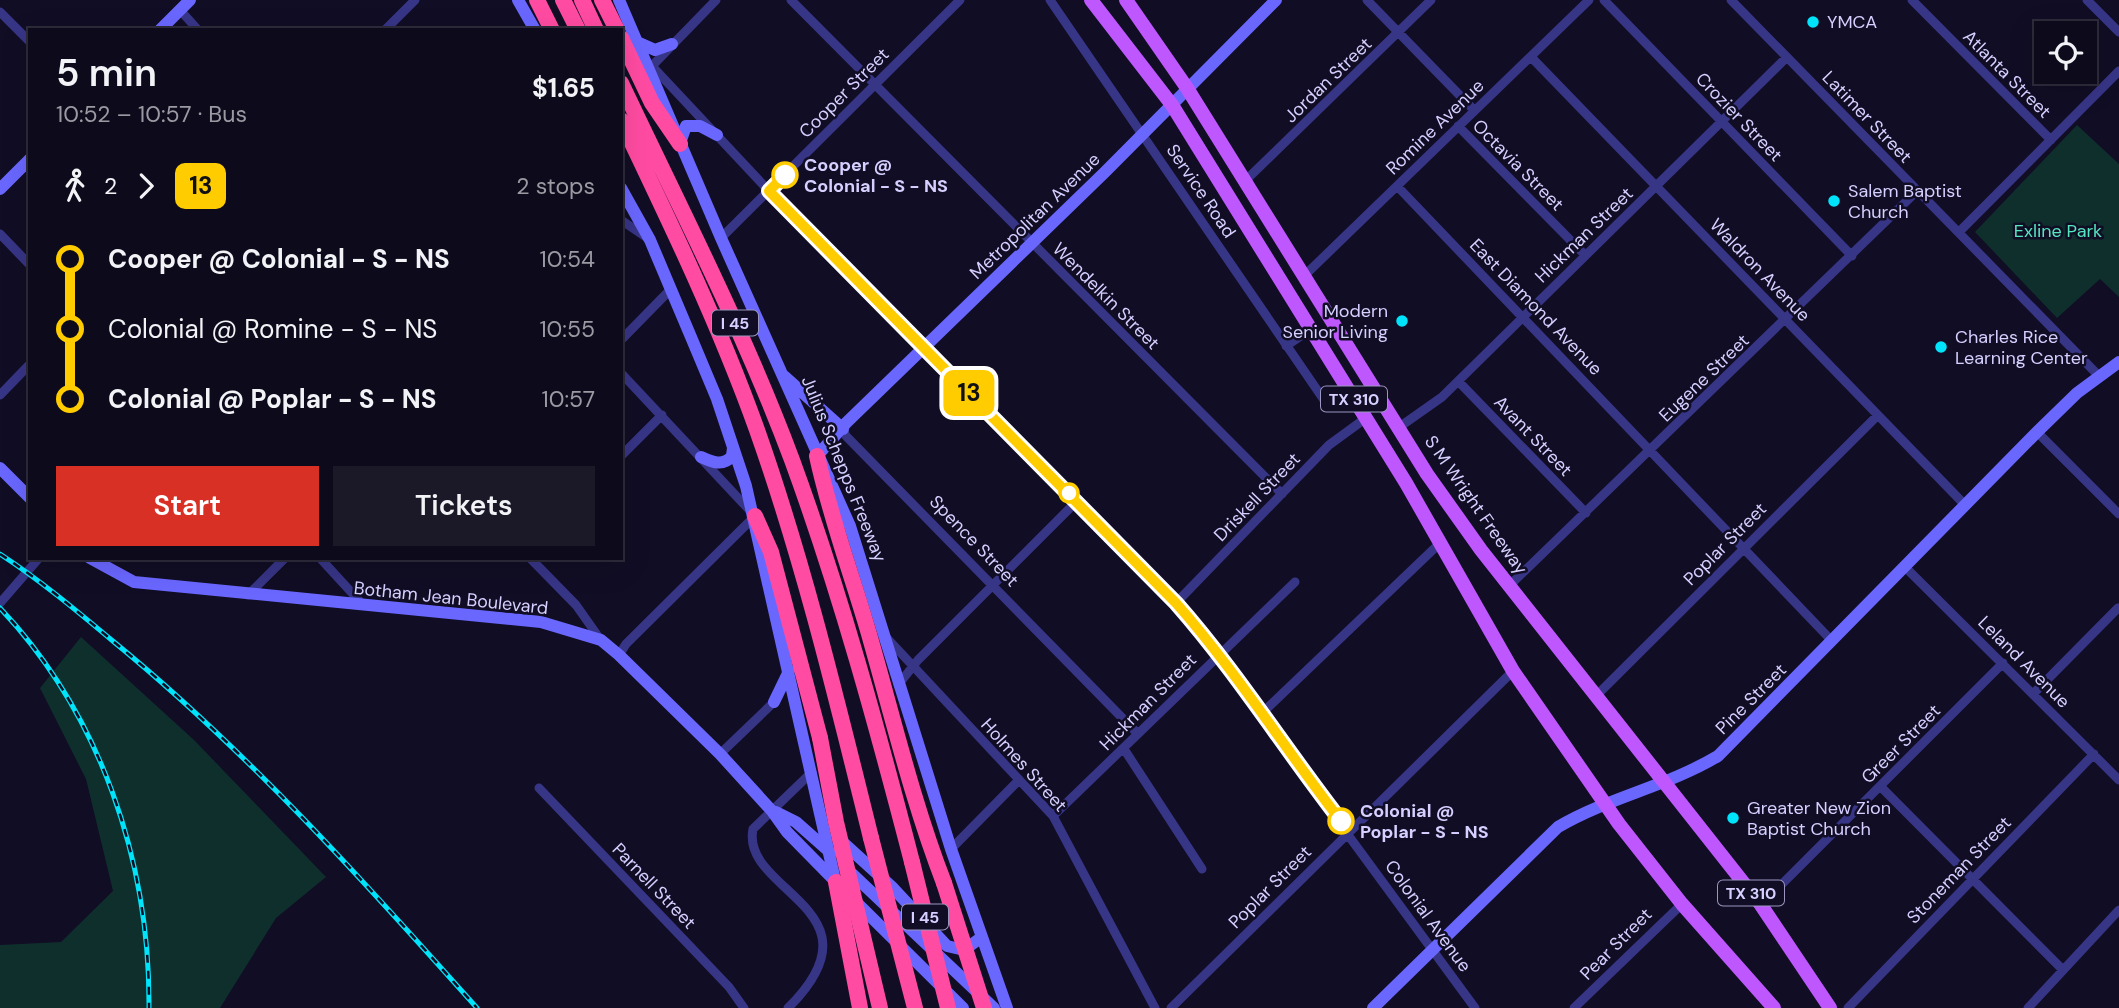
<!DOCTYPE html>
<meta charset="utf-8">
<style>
body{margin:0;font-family:"DM Sans",sans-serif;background:#1b1828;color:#f1f3f6;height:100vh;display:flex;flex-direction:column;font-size:26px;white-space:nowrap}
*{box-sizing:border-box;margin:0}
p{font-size:23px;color:#9a9aa3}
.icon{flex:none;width:38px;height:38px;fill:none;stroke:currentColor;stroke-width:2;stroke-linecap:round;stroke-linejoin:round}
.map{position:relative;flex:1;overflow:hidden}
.sheet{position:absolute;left:28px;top:28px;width:595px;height:532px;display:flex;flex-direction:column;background:#0d0a1b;border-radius:0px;box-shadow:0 7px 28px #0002,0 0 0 2px #2d2b3a}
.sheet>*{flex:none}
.badge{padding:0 14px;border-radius:10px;font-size:24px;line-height:46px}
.fabs{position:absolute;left:2034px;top:21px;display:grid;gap:14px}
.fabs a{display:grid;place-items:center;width:63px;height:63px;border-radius:0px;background:#0d0a1b;box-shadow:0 7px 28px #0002,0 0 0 2px #2d2b3a;font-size:35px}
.map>.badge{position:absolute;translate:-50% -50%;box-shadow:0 0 0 4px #fff}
.legs{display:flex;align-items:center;gap:10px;height:77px;padding:0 28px;font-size:23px}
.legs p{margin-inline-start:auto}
.summary{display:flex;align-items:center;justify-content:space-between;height:119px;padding:0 28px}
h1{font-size:38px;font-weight:600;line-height:52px}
.button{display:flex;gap:14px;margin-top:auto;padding:14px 28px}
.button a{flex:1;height:80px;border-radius:0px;background:#d93025;color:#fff;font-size:28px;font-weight:600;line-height:80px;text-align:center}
.button a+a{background:#1b1828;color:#f1f3f6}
ul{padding:0 28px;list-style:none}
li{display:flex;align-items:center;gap:24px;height:70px;font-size:26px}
li i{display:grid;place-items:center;width:10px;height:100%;margin:0 9px;background:currentColor}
li i::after{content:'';width:18px;height:18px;margin:-9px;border:5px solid;border-radius:50%;background:#0d0a1b}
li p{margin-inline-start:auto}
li:first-child i{background:linear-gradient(#0000 50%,currentColor 0)}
li:last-child i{background:linear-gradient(currentColor 50%,#0000 0)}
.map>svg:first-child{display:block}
</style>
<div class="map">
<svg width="2119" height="1008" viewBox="0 0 2119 1008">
<rect width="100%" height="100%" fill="#110d24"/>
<!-- green -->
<path fill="#0f2f2d" d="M2077,125l42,39v133l-19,-18 -43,39 -82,-86z
M81,637l113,103 132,137 -50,41 -56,90h-220v-63l61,-3 52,-51 -27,-112 -46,-91z"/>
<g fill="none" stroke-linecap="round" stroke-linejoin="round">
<!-- street -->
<path stroke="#373586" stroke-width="9" d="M791,0l491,494
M1050,0l274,400
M1367,0l107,110
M1604,0l248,256
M1731,0l368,376
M1912,0l139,140
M2087,0l32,32
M180,10l18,20
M0,12l30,30
M385,30l30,-30
M1531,57l435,449
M652,66l117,125 407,412 44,50 40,62 215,293
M650,68l66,-68
M1458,126l127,129
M1245,181l186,-181
M1397,186l435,455
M621,220l25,17
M1959,232l160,-161
M0,234l30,31
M721,238l239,-238
M1304,276l285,-276
M621,340l50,-51
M1286,346l25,-17
M1458,381l128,132
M0,395l30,-31
M1398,428l44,-31 345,-340
M843,429l3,7 292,298
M2037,432l82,82
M621,456l41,-41
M320,558l43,47
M530,558l46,47 24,34
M1905,567l214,213
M1509,586l408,-395
M248,595l37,-37
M0,603l39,-45
M1176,603l153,-158 37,-27
M885,636l168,180 102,192
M619,655l7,-11 129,-128 -134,-143
M898,685l20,-25 159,-159
M2034,693l84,-85
M1596,696l282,-281
M1260,715l180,-172
M1124,749l78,120
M720,754l54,-52
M1881,787l182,183
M539,788l190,199 15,21
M1053,816l242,-234
M951,849l68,-69
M1761,905l242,-242
M788,1008c100,-99 -48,-116 -35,-179l59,-57
M1171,1008l342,-337
M1574,1008l108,-104
M1848,1008l246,-254
M2028,1008l91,-98"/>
<!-- secondary -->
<path stroke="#6a67ff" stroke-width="12" d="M518,0l17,30
M619,0l102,238 129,288 101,323 56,159
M160,30l30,-30
M637,42l18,8 17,-6
M680,143l6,-17h14l17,9
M621,188l29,52 41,97 26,62 29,87 89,394
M0,189l30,-30
M784,376l59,53
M817,456l29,-33 259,-251 171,-172
M701,457c11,5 22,10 31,-1l1,-8
M0,468l30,30
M90,558l44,24 407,40 60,18 18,15 101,99 52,57 15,21 55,56
M774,702l15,-31
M776,812l20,10 35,31
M838,838l55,50 54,58 17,4 18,-13
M846,868l148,140
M855,901l108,107
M1373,1008l185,-181c51,-30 110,-41 160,-71l319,-324 40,-39 42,-31"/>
<!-- primary -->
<path stroke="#bf57ff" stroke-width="14" d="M1091,0l81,105 234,378 107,188 106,153 63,80 92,104
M1126,0l61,88 240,386 54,76 280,355 69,103"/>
<!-- highway -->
<path stroke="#ff4ba2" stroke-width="16" d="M537,0l15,30
M563,0l15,30
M582,0l14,30
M602,0l15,30
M621,38l31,65 28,41
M621,83c59,125 123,248 171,377 48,131 85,267 120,402
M621,120c49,102 98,204 136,310 47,133 80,271 114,408
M817,456c13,61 35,119 52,178 24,84 44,169 75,249
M755,516l16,36 49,186
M836,882l24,126"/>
<defs>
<path id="rail" d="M0,554c40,26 77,57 114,88 133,109 248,237 363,366
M0,608c101,107 150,254 149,400"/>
</defs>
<!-- rail casing -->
<use href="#rail" stroke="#00e4fb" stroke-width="5"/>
<!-- rail -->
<use href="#rail" stroke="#110d24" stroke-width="2.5" stroke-dasharray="8" stroke-linecap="butt"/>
<!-- highway-bridge -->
<path stroke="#ff4ba2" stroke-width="16" d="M820,738l16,84 44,186
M871,838l44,170
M912,862l36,146
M944,883l40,125"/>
</g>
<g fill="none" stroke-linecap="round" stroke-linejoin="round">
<defs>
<path id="line-1" d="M785,175l-16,16 407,412c60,68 109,146 165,218"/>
</defs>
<!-- line-1 casing -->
<use href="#line-1" stroke="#fff" stroke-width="16"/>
<!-- line-1 -->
<use href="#line-1" stroke="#fc0" stroke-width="10"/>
</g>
<!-- markers -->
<g fill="#00e4fb" stroke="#110d24" stroke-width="2.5">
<circle cx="1813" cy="22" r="7"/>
<circle cx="1834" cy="201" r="7"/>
<circle cx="1402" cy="321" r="7"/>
<circle cx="1941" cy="347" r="7"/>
<circle cx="1733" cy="818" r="7"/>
</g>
<g fill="#fff" stroke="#fc0" stroke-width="3.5">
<circle cx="785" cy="175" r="12"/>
<circle cx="1069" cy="493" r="9"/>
<circle cx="1341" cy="821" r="12"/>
</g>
<g text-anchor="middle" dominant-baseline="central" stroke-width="5" stroke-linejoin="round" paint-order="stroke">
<!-- shield labels -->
<g fill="#110d24" stroke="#9a96bd" stroke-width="2">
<rect x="712" y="310.5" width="46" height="25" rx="5"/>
<rect x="1321" y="386.5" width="66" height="25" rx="5"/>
<rect x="1718" y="880.5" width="66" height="25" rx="5"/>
<rect x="902" y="904.5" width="46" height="25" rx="5"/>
</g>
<g font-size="16" font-weight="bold" fill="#d5d0ff">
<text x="735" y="323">I 45</text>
<text x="1354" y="399">TX 310</text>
<text x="1751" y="893">TX 310</text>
<text x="925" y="917">I 45</text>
</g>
<!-- poi labels -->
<g font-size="18" fill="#d5d0ff" stroke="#110d24" text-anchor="start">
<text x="1827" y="22">YMCA</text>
<text x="1848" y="191">Salem Baptist<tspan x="1848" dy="21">Church</tspan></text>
<text x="1388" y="311" text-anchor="end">Modern<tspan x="1388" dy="21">Senior Living</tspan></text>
<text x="1955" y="337">Charles Rice<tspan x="1955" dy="21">Learning Center</tspan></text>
<text x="1747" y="808">Greater New Zion<tspan x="1747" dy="21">Baptist Church</tspan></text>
</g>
<!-- street labels -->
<g font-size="18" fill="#d5d0ff" stroke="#110d24">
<text transform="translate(2007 74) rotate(45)">Atlanta Street</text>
<text transform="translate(1328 80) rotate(-44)">Jordan Street</text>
<text transform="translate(844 93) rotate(-45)">Cooper Street</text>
<text transform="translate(1739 117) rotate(46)">Crozier Street</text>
<text transform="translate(1867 117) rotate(46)">Latimer Street</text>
<text transform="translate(1435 127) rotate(-44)">Romine Avenue</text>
<text transform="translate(1518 165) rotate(45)">Octavia Street</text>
<text transform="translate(1201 191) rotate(56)">Service Road</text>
<text transform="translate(1035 216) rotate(-44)">Metropolitan Avenue</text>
<text transform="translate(1584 235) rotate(-44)">Hickman Street</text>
<text transform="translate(1760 270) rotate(46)">Waldron Avenue</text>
<text transform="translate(1106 296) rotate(45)">Wendelkin Street</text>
<text transform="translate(1536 307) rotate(46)">East Diamond Avenue</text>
<text transform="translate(1704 378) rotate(-44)">Eugene Street</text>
<text transform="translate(1533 436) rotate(46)">Avant Street</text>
<text transform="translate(844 469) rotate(68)">Julius Schepps Freeway</text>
<text transform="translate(1257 497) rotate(-46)">Driskell Street</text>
<text transform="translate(1476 505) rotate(55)">S M Wright Freeway</text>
<text transform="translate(974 541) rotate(46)">Spence Street</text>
<text transform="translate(1725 544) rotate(-45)">Poplar Street</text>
<text transform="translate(451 598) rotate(6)">Botham Jean Boulevard</text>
<text transform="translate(2024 662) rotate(45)">Leland Avenue</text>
<text transform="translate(1751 699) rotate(-45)">Pine Street</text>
<text transform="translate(1148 702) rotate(-45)">Hickman Street</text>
<text transform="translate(1901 744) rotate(-45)">Greer Street</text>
<text transform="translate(1024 765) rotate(48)">Holmes Street</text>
<text transform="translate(1959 870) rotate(-46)">Stoneman Street</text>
<text transform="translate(654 886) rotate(46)">Parnell Street</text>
<text transform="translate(1270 887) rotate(-45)">Poplar Street</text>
<text transform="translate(1428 916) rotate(54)">Colonial Avenue</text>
<text transform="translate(1616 944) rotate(-45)">Pear Street</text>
</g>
<!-- stop labels -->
<g font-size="18" font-weight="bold" fill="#d5d0ff" stroke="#110d24" text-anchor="start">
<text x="804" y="165">Cooper @<tspan x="804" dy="21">Colonial - S - NS</tspan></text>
<text x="1360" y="811">Colonial @<tspan x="1360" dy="21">Poplar - S - NS</tspan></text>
</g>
<!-- park labels -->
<g font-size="18" fill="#54e7c1" stroke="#110d24">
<text x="2058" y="231">Exline Park</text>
</g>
</g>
</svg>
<div class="fabs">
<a><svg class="icon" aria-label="locate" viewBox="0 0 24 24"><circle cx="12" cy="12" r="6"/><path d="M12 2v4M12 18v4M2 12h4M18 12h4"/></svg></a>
</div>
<b class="badge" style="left:969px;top:393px;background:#fc0;color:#111">13</b>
<section class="sheet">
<div class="summary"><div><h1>5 min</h1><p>10:52 – 10:57 · Bus</p></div><b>$1.65</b></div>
<div class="legs"><svg class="icon" aria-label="walk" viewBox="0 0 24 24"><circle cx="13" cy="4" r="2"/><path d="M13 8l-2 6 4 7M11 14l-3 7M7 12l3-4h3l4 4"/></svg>2<svg class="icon" aria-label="forward" viewBox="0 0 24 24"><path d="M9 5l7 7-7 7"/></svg><b class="badge" style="background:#fc0;color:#111">13</b><p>2 stops</p></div>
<ul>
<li><i style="color:#fc0"></i><b>Cooper @ Colonial - S - NS</b><p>10:54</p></li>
<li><i style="color:#fc0"></i><span>Colonial @ Romine - S - NS</span><p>10:55</p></li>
<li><i style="color:#fc0"></i><b>Colonial @ Poplar - S - NS</b><p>10:57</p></li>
</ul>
<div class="button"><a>Start</a><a>Tickets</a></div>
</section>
</div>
